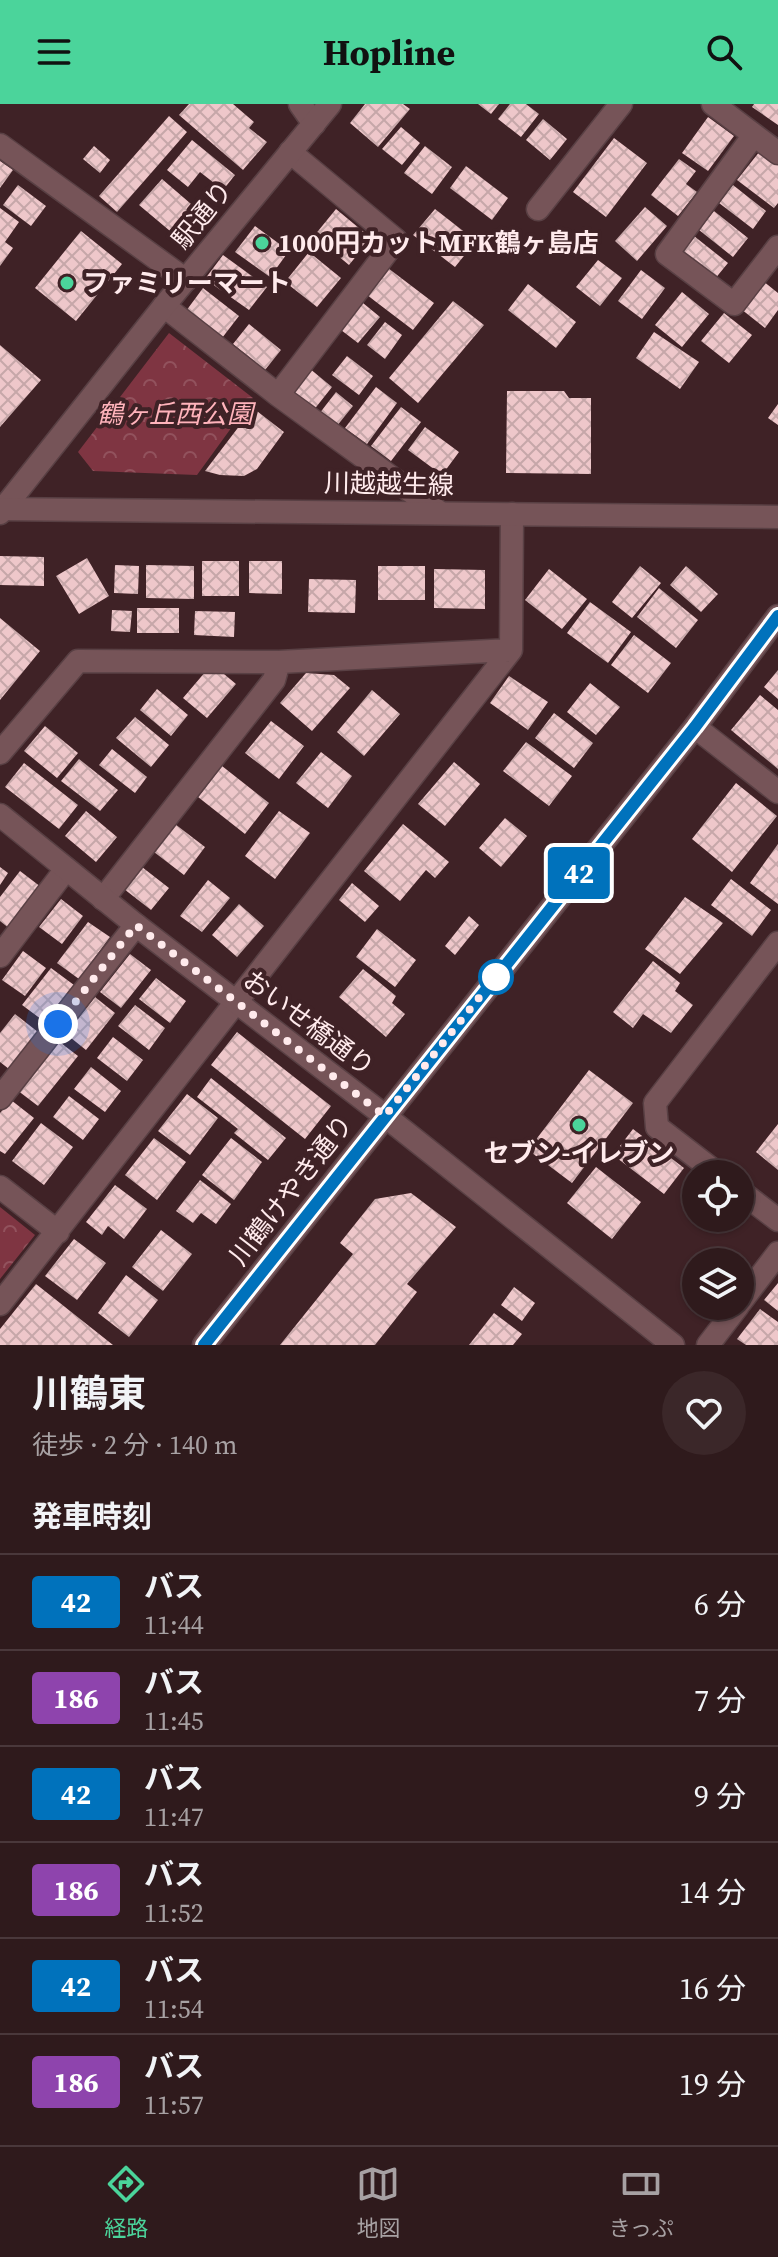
<!DOCTYPE html>
<html lang="ja">
<meta charset="utf-8">
<style>
body{margin:0;font-family:"Source Serif 4","Noto Sans JP",serif;background:#3b2729;color:#f1f3f6;height:100vh;display:flex;flex-direction:column;font-size:30px;white-space:nowrap}
*{box-sizing:border-box;margin:0}
p{font-size:26px;color:#a7a1a3}
.icon{flex:none;width:44px;height:44px;fill:none;stroke:currentColor;stroke-width:2;stroke-linecap:round;stroke-linejoin:round}
.map{position:relative;height:1241px;overflow:hidden}
.drawer{display:flex;flex-direction:column;background:#2f1a1c;flex:1}
.drawer>*{flex:none}
.badge{padding:0 16px;border-radius:6px;font-size:28px;line-height:52px}
.tools{position:absolute;left:682px;top:1056px;display:grid;gap:16px}
.tools a{display:grid;place-items:center;width:72px;height:72px;border-radius:50%;background:#2f1a1c;box-shadow:0 2px 6px #0004,0 0 0 2px #4a383b;font-size:40px}
.you{position:absolute;width:40px;height:40px;margin:-20px;border:6px solid #fff;border-radius:50%;background:#1a73e8;box-shadow:0 0 0 12px #1a73e833}
.map>.badge{position:absolute;translate:-50% -50%;box-shadow:0 0 0 4px #fff}
h2{padding:0 32px;font-size:30px;line-height:72px}
.round{display:grid;place-items:center;flex:none;width:84px;height:84px;border-radius:42px;background:#3b2729}
.summary{display:flex;align-items:center;justify-content:space-between;height:136px;padding:0 32px}
h1{font-size:38px;font-weight:700;line-height:60px}
ul{padding:0;list-style:none}
li{display:flex;align-items:center;gap:24px;height:96px;padding:0 32px;border-top:2px solid #4a383b}
li div{flex:1}
li b{display:block;font-size:30px}
li em{font-style:normal}
li .badge{min-width:88px;font-weight:700;text-align:center}
header{display:flex;justify-content:space-between;align-items:center;height:104px;padding:0 32px;background:#4bd49b;color:#111;font-size:36px;font-weight:700}
.dock{display:flex;justify-content:space-around;align-items:center;height:112px;border-top:2px solid #4a383b;background:#2f1a1c;font-size:22px;color:#a7a1a3}
.dock a{display:grid;justify-items:center;gap:4px}
.dock .selected{color:#4bd49b}
.map>svg:first-child{display:block}
</style>
<header><svg class="icon" aria-label="menu" viewBox="0 0 24 24"><path d="M4 6h16M4 12h16M4 18h16"/></svg>Hopline<svg class="icon" aria-label="search" viewBox="0 0 24 24"><circle cx="10" cy="10" r="6"/><path d="M15 15l6 6"/></svg></header>
<div class="map">
<svg width="778" height="1241" viewBox="0 0 778 1241">
<defs>
<pattern id="park-crowns" width="20" height="18" patternUnits="userSpaceOnUse" patternTransform="scale(2)"><rect width="20" height="18" fill="#7f3542"/><path d="M2 6a3 3 0 1 1 6 0M12 15a3 3 0 1 1 6 0" fill="none" stroke="#92525d"/></pattern>
<pattern id="building-cross-hatch" width="8" height="8" patternUnits="userSpaceOnUse" patternTransform="scale(2)"><rect width="8" height="8" fill="#eec7ca"/><path d="M0 0l8 8M0 8l8-8" fill="none" stroke="#c6a7a9"/></pattern>
</defs>
<rect width="100%" height="100%" fill="#3f2226"/>
<!-- park -->
<path fill="url(#park-crowns)" d="M169,229l84,65 -56,77 -104,-4 -15,-19z
M0,1103l35,28 -35,44z"/>
<!-- building -->
<path fill="url(#building-cross-hatch)" d="M189,0h44l21,18 -5,6 18,14 -24,28 -64,-55z
M365,0h38l7,5 -32,38 -28,-24z
M478,0h21l-8,10z
M510,0h16l13,10 -18,23 -23,-18z
M754,0h24v21l-26,-18z
M169,12l18,16 -70,80 -18,-16z
M708,13l26,19 -26,35 -26,-18z
M543,15l24,20 -17,21 -24,-20z
M401,23l19,16 -18,22 -20,-16z
M614,34l33,25 -41,54 -33,-25z
M192,36l43,35 -12,15 -23,-18 -12,15 -21,-17z
M94,42l16,14 -10,13 -17,-14z
M425,42l27,21 -20,27 -28,-21z
M760,47l18,14v38l-4,5 -37,-28z
M679,55l17,12 -10,13 11,8 -19,24 -27,-21z
M0,57l13,9 -13,18z
M466,62l42,32 -16,22 -42,-32z
M162,75l36,31 -22,26 -37,-31z
M18,81l28,21 -15,20 -28,-21z
M733,81l33,26 -13,18 -34,-26z
M645,103l22,19 -30,35 -22,-20z
M0,104l19,14 -14,20 8,6 -13,18z
M336,105l35,29 -22,27 -35,-29z
M435,105l41,32 -21,26 -42,-32z
M714,107l34,27 -15,19 -34,-27z
M255,122l34,25 -19,26 -35,-25z
M81,127l41,33 -46,57 -41,-33z
M694,132l34,27 -14,17 -34,-27z
M309,148l32,26 -24,29 -32,-25z
M223,151l44,32 -18,23 -44,-31z
M598,156l24,18 -22,28 -24,-19z
M384,161l50,38 -21,27 -50,-38z
M641,166l24,18 -23,31 -24,-18z
M763,177l15,12v17l-13,18 -24,-19z
M528,180l48,38 -20,26 -48,-38z
M203,184l36,28 -17,22 -36,-27z
M682,188l27,22 -27,33 -27,-22z
M453,197l31,24 -66,78 -29,-25z
M363,199l17,14 -22,26 -17,-13z
M724,209l28,22 -23,28 -28,-22z
M385,218l17,13 -17,24 -18,-14z
M249,220l32,26 -16,20 -32,-26z
M654,228l45,30 -19,27 -44,-31z
M0,241l41,35 -41,47z
M347,252l26,20 -14,19 -27,-20z
M309,264l23,19 -19,24 -24,-19z
M376,283l21,16 -30,41 -22,-16z
M507,287h57l5,7h22v76l-85,-1z
M336,288l17,14 -17,21 -17,-13z
M778,300v21l-10,-7z
M401,303l20,15 -30,39 -20,-15z
M253,304l31,24 -27,37 -13,7 -24,-1 -15,-4z
M425,323l34,25 -17,23 -34,-25z
M0,452l44,1v29l-44,-1z
M87,454l22,38 -30,18 -23,-38z
M202,457h37v35h-37z
M249,457h33v33l-33,-1z
M115,461l24,1 -1,28 -24,-1z
M146,461l48,1v33l-48,-1z
M378,462h47v34h-47z
M640,462l21,17 -29,35 -20,-16z
M686,462l32,28 -17,18 -31,-27z
M434,465l51,1v39l-51,-1z
M549,465l38,30 -25,30 -37,-29z
M309,475l47,1 -1,33 -47,-1z
M659,484l39,32 -22,28 -39,-31z
M590,498l41,30 -23,31 -41,-30z
M137,504h42v25h-42z
M112,506l20,1 -2,21 -19,-1z
M195,507l40,1 -1,25 -40,-2z
M0,514l40,33 -40,49z
M634,531l37,28 -23,30 -37,-28z
M212,560l24,20 -29,34 -24,-20z
M778,566v29l-14,-12z
M306,569l28,2 16,13 -38,43 -32,-28z
M509,572l39,26 -20,28 -38,-27z
M590,579l30,24 -24,28 -29,-23z
M157,585l31,26 -17,21 -31,-26z
M372,586l28,24 -36,42 -27,-24z
M760,591l18,15v59l-47,-39z
M554,609l39,30 -19,25 -39,-30z
M135,613l34,28 -18,22 -35,-29z
M271,617l33,25 -25,33 -34,-26z
M45,622l33,27 -21,25 -33,-27z
M526,638l46,34 -23,30 -46,-35z
M112,645l35,28 -12,16 -36,-28z
M321,648l31,24 -24,32 -32,-25z
M79,655l39,31 -18,21 -39,-30z
M454,658l26,22 -35,42 -27,-22z
M24,659l54,42 -19,24 -54,-42z
M222,662l47,37 -24,31 -47,-37z
M736,679l41,33 -45,56 -40,-33z
M86,707l31,26 -21,25 -31,-26z
M279,707l31,22 -35,46 -30,-23z
M505,714l22,18 -26,31 -22,-19z
M175,720l30,23 -21,28 -30,-23z
M403,720l46,38 -14,16 -9,-8 -26,31 -36,-30z
M778,740v60l-28,-21z
M0,763l8,6 -8,12z
M142,763l27,21 -18,22 -27,-21z
M20,767l21,16 -31,42 -10,-8v-24z
M731,775l40,31 -19,26 -41,-31z
M208,776l22,18 -28,34 -22,-16z
M352,779l27,23 -14,16 -26,-22z
M685,793l38,26 -43,51 -35,-25z
M61,795l22,17 -21,28 -23,-17z
M239,800l25,22 -27,31 -25,-22z
M469,812l10,9 -24,30 -10,-9z
M88,818l22,15 -31,42 -22,-16z
M377,825l39,31 -21,27 -39,-30z
M23,847l23,17 -21,28 -23,-16z
M130,850l21,16 -30,38 -21,-16z
M653,857l27,22 -5,8 18,14 -22,28 -28,-19 -10,14 -20,-16z
M51,864l23,17 -29,37 -23,-17z
M363,865l33,27 -4,7 13,11 -19,23 -47,-40z
M156,874l30,23 -16,22 -31,-24z
M95,893l20,16 -29,37 -20,-16z
M135,901l30,23 -16,22 -31,-24z
M15,910l23,18 -29,37 -9,-7v-29z
M237,928l94,74 -26,33 -94,-74z
M113,933l30,23 -16,21 -30,-23z
M57,936l21,16 -40,50 -21,-16z
M91,963l30,24 -16,21 -31,-23z
M589,966l44,33 -61,80 -44,-33z
M211,974l75,60 -18,22 -34,-27 4,-4 -41,-32z
M187,990l31,24 -28,37 -32,-24z
M69,992l30,23 -16,21 -30,-23z
M11,996l23,18 -29,36 -5,-3v-38z
M41,1019l32,24 -29,38 -32,-24z
M778,1020v46l-22,-18z
M633,1025l51,39 -20,26 -51,-39z
M154,1034l32,24 -29,38 -32,-25z
M231,1034l31,24 -28,38 -32,-25z
M596,1063l45,35 -29,37 -45,-36z
M200,1076l31,24 -15,20 -15,-11 -8,10 -17,-12z
M115,1081l32,24 -23,30 -16,-13 -6,9 -16,-13z
M411,1089l45,34 -49,57 10,8 -42,53h-95l73,-91 -13,-11 35,-44z
M161,1126l31,24 -29,37 -31,-24z
M74,1135l32,24 -29,37 -32,-24z
M126,1171l32,25 -29,37 -31,-24z
M778,1179v28l-14,-11z
M36,1180l77,61h-113v-16z
M514,1183l21,16 -13,18 -21,-16z
M760,1205l18,13v23h-32l-9,-6z
M494,1209l28,21 -9,11h-44z"/>
<g fill="none" stroke-linecap="round" stroke-linejoin="round">
<defs>
<path id="minor" d="M300,0l14,20
M713,0l65,49
M754,31l-87,119 67,50 44,-57
M0,41l186,135
M538,105l83,-105
M164,202l114,89 161,117
M278,291l118,-155 -106,-88
M695,623l83,65
M0,649l78,-92 201,1 232,-12
M103,795l171,-219 5,-18
M0,852l66,-87
M0,994l136,-173
M718,1070l-61,-47 -2,-24 123,-160
M0,1083l58,45
M740,1087l38,29
M740,1199l38,-50
M0,1200l511,-654 1,-136
M708,1241l30,-39"/>
<path id="tertiary" d="M0,409l164,-207 166,-202
M0,711l136,110 249,191 288,229
M204,1241l491,-618 83,-111"/>
<path id="secondary" d="M0,405l778,8"/>
</defs>
<!-- minor casing -->
<use href="#minor" stroke="#594044" stroke-width="25"/>
<!-- tertiary casing -->
<use href="#tertiary" stroke="#594044" stroke-width="25"/>
<!-- secondary casing -->
<use href="#secondary" stroke="#594044" stroke-width="25"/>
<!-- minor -->
<use href="#minor" stroke="#765458" stroke-width="22"/>
<!-- tertiary -->
<use href="#tertiary" stroke="#765458" stroke-width="22"/>
<!-- secondary -->
<use href="#secondary" stroke="#765458" stroke-width="22"/>
</g>
<g fill="none" stroke-linecap="round" stroke-linejoin="round">
<defs>
<path id="line" d="M204,1241l491,-618 83,-111"/>
</defs>
<!-- line casing -->
<use href="#line" stroke="#fff" stroke-width="18"/>
<!-- line -->
<use href="#line" stroke="#0072bc" stroke-width="12"/>
<!-- walk -->
<path stroke="#ffeaec" stroke-width="8" stroke-dasharray="0 14.4" d="M58,920l78,-99 249,191 116,-146 -5,7"/>
</g>
<!-- markers -->
<g fill="#4bd49b" stroke="#3f2226" stroke-width="3">
<circle cx="262" cy="139" r="8"/>
<circle cx="67" cy="179" r="8"/>
<circle cx="579" cy="1021" r="8"/>
</g>
<circle fill="#fff" stroke="#0072bc" stroke-width="4" cx="496" cy="873" r="16"/>
<g text-anchor="middle" dominant-baseline="central" stroke-width="8" stroke-linejoin="round" paint-order="stroke">
<!-- street labels -->
<g font-size="26" fill="#ffeaec" stroke="#3f2226">
<text transform="translate(202 111) rotate(-51)">駅通り</text>
<text transform="translate(389 380) rotate(1)">川越越生線</text>
<text transform="translate(309 919) rotate(37)">おいせ橋通り</text>
<text transform="translate(291 1086) rotate(-52)">川鶴けやき通り</text>
</g>
<!-- poi labels -->
<g font-size="26" font-weight="bold" fill="#ffeaec" stroke="#3f2226" text-anchor="start">
<text x="278" y="139">1000円カットMFK鶴ヶ島店</text>
<text x="83" y="179">ファミリーマート</text>
<text x="579" y="1049" text-anchor="middle">セブン-イレブン</text>
</g>
<!-- park labels -->
<g font-size="26" font-style="italic" fill="#ffb3bb" stroke="#3f2226">
<text x="175" y="310">鶴ヶ丘西公園</text>
</g>
</g>
</svg>
<div class="tools">
<a><svg class="icon" aria-label="locate" viewBox="0 0 24 24"><circle cx="12" cy="12" r="6"/><path d="M12 2v4M12 18v4M2 12h4M18 12h4"/></svg></a>
<a><svg class="icon" aria-label="layers" viewBox="0 0 24 24"><path d="M12 4l9 5-9 5-9-5zM3 14l9 5 9-5"/></svg></a>
</div>
<div class="you" style="left:58px;top:920px"></div>
<b class="badge" style="left:579px;top:769px;background:#0072bc;color:#fff">42</b>
</div>
<section class="drawer">
<div class="summary"><div><h1>川鶴東</h1><p>徒歩 · 2 分 · 140 m</p></div><a class="round"><svg class="icon" aria-label="heart" viewBox="0 0 24 24"><path d="M12 20l-8-8c-3-5 5-10 8-4 3-6 11-1 8 4z"/></svg></a></div>
<h2>発車時刻</h2>
<ul>
<li><span class="badge" style="background:#0072bc;color:#fff">42</span><div><b>バス</b><p>11:44</p></div><em>6 分</em></li>
<li><span class="badge" style="background:#8e44ad;color:#fff">186</span><div><b>バス</b><p>11:45</p></div><em>7 分</em></li>
<li><span class="badge" style="background:#0072bc;color:#fff">42</span><div><b>バス</b><p>11:47</p></div><em>9 分</em></li>
<li><span class="badge" style="background:#8e44ad;color:#fff">186</span><div><b>バス</b><p>11:52</p></div><em>14 分</em></li>
<li><span class="badge" style="background:#0072bc;color:#fff">42</span><div><b>バス</b><p>11:54</p></div><em>16 分</em></li>
<li><span class="badge" style="background:#8e44ad;color:#fff">186</span><div><b>バス</b><p>11:57</p></div><em>19 分</em></li>
</ul>
</section>
<nav class="dock">
<a class="selected"><svg class="icon" aria-label="directions" viewBox="0 0 24 24"><path d="M12 3l9 9-9 9-9-9zM9 14v-3h6M13 9l2 2-2 2"/></svg>経路</a>
<a><svg class="icon" aria-label="map" viewBox="0 0 24 24"><path d="M3 6l6-2 6 2 6-2v14l-6 2-6-2-6 2zM9 4v14M15 6v14"/></svg>地図</a>
<a><svg class="icon" aria-label="tickets" viewBox="0 0 24 24"><path d="M3 7h18v10H3zM15 7v10"/></svg>きっぷ</a>
</nav>
